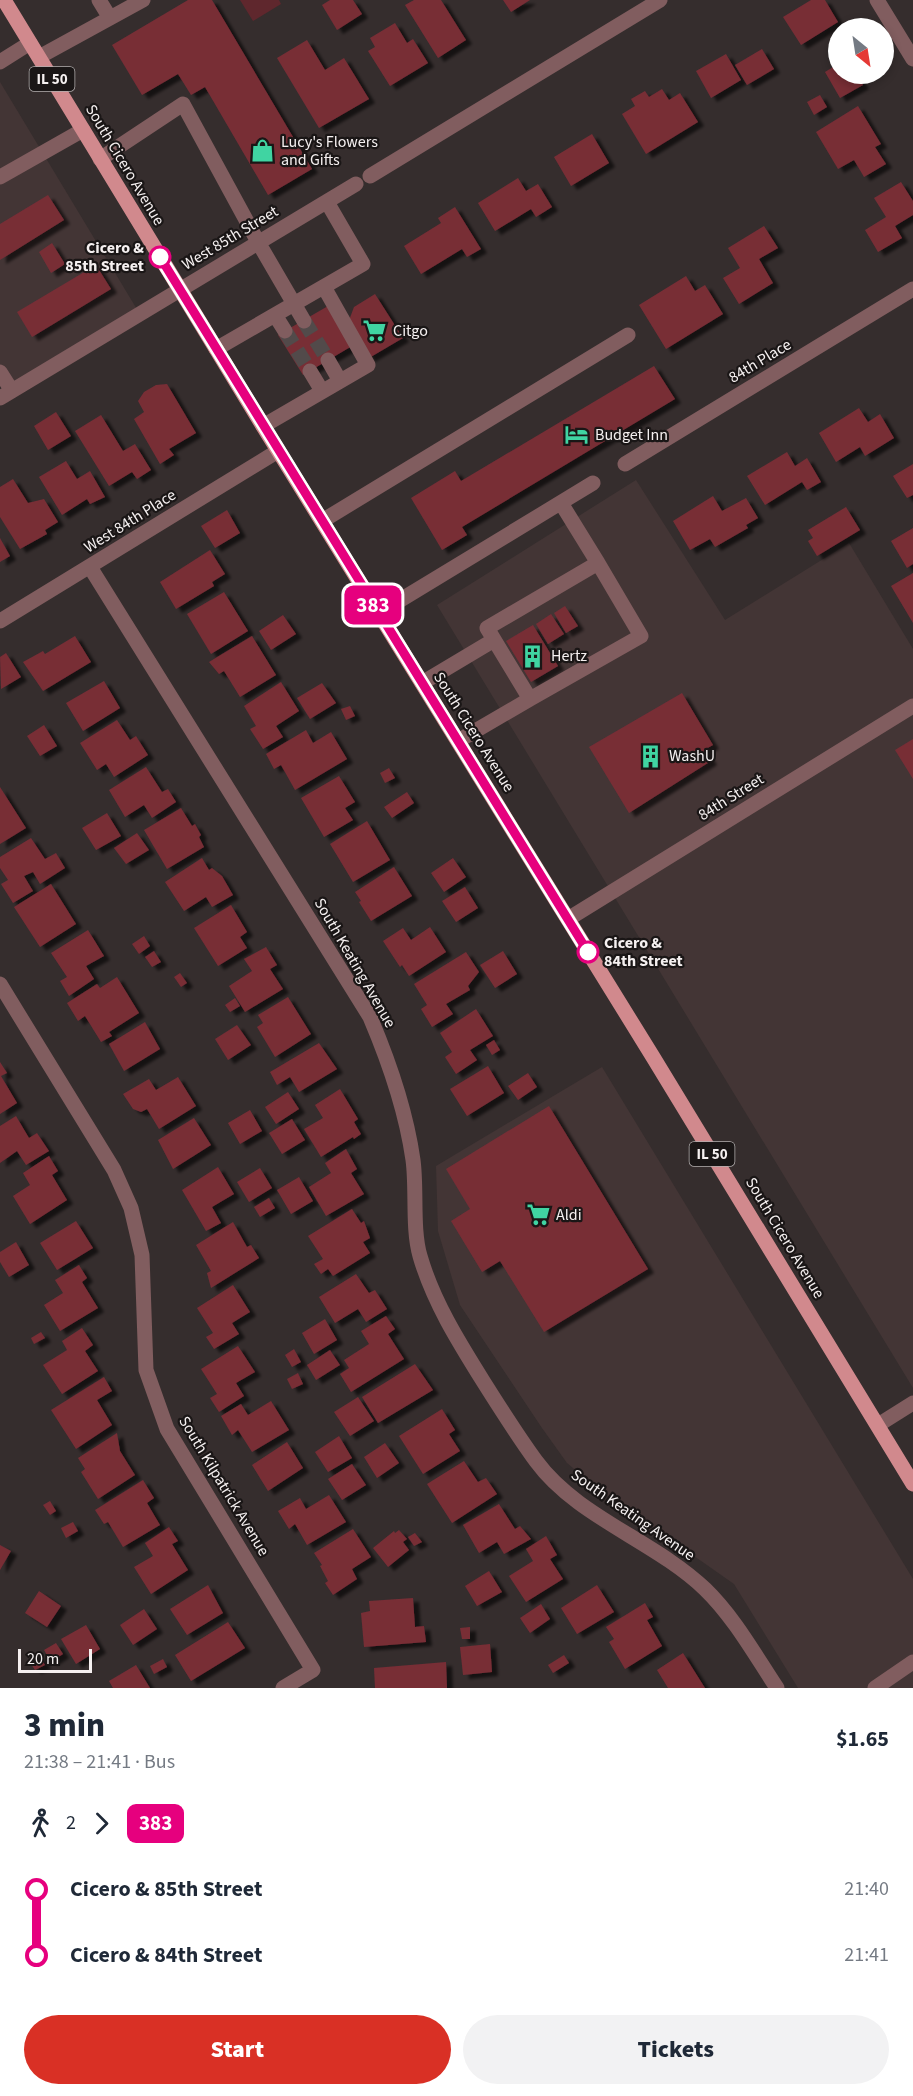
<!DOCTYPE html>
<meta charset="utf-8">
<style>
body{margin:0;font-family:"Source Sans 3",sans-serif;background:#f2f2f3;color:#1f2937;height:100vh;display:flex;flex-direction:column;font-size:22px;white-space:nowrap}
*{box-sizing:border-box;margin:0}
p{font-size:20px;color:#747a83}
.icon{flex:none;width:33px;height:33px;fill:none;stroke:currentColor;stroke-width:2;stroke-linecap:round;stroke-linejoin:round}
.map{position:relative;height:1688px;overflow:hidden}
.details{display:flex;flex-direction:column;background:#fff;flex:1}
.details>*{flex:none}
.badge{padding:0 12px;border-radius:9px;font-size:21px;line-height:39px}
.needle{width:39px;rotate:150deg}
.fabs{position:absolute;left:828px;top:18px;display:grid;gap:12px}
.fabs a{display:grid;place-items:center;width:66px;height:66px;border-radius:50%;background:#fff;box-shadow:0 3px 9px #0003;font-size:30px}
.scale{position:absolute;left:18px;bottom:15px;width:74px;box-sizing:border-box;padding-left:6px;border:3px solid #f5f0f0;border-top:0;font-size:16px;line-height:21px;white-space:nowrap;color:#f5f0f0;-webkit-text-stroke:4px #1a1616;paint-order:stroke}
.map>.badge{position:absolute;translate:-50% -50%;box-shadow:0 0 0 3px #fff}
.legs{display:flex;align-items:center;gap:9px;height:66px;padding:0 24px;font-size:20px}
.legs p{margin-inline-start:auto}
.headline{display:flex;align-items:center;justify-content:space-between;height:102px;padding:0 24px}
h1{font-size:33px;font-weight:800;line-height:45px}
.action{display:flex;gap:12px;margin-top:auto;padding:12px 24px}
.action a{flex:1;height:69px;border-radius:36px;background:#d93025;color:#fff;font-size:24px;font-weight:800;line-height:69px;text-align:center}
.action a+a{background:#f2f2f3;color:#1f2937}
ul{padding:0 24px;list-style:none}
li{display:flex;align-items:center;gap:21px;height:66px;font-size:22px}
li i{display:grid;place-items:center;width:9px;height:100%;margin:0 8px;background:currentColor}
li i::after{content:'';width:15px;height:15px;margin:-8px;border:4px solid;border-radius:50%;background:#fff}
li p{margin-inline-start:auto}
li:first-child i{background:linear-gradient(#0000 50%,currentColor 0)}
li:last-child i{background:linear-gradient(currentColor 50%,#0000 0)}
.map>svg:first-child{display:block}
</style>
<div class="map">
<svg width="913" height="1688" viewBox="0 0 913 1688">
<defs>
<filter id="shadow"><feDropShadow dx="6" dy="4" stdDeviation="1.5" flood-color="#0009"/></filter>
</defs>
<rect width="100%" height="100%" fill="#352d2d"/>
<!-- built -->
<path fill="#433535" d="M0,82l141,234 -128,80 -13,-21z
M636,480l89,140 124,-77 64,106v739l-476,-783z
M602,1067l311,512v109h-115l-64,-104 -137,-96 -30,-25 -25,-35 -82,-123 -22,-74 -2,-65z"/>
<!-- green -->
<path fill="#5f272d" d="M240,0h39l2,4 -28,17z"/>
<!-- building -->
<path fill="#782d36" filter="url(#shadow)" d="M188,0h24l100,169 -44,26 -63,-108 -14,8 -13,-21 -36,21 -30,-50z
M330,0h23l9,14 -25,16 -15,-25z
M414,0h27l25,40 -28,18 -33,-53z
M503,0h27l-19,12z
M811,0h14l13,22 -37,23 -18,-28z
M395,23l12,20 6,-4 15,24 -38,23 -22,-35 7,-4 -5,-9z
M307,40l18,30 19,-12 25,41 -50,29 -42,-70z
M762,49l12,20 -27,16 -12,-20z
M726,54l15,26 -30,18 -15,-27z
M838,64v10h18l7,11 -23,13 -15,-26z
M662,89l7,11 11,-7 18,29 -52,32 -24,-40 13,-8 -4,-7 14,-8 4,6z
M820,95l7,12 -13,8 -7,-13z
M858,106l23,38 -6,3 11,17 -22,13 -10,-17 -16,9 -22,-37z
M592,134l17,29 -38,23 -17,-29z
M518,178l8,13 12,-7 14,23 -16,10 -5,-8 -36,22 -17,-28z
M901,182l12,19v14l-18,11 7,12 -24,14 -13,-22 21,-13 -12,-19z
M48,195l16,25 -64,40v-36z
M455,207l26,42 -14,8 -5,-8 -41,25 -17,-28 37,-23 -3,-5z
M764,226l14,22 -19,11 14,24 -34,21 -16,-26 17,-10 -12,-20z
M52,243l13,21 -14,9 -12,-21z
M96,265l15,24 -79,48 -15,-25z
M686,276l9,15 10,-6 18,29 -57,35 -27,-44z
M375,294l28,44 -34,20 -21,-35 6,-16z
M328,306l24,40 -49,29 -25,-40z
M654,366l21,33 -213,128 5,8 -25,15 -31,-52 44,-27 6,10z
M167,384l29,49 -27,16 5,6 -14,9 -26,-45 10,-7 -6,-11 6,-9 12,-7z
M859,408l9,14 12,-8 14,24 -29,18 -5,-9 -24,15 -17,-29z
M56,412l15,24 -23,14 -14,-24z
M101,415l22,36 12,-7 16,26 -14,9 -5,-7 -23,14 -34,-55z
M787,452l8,14 12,-8 14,24 -14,8 -5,-8 -37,23 -18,-29z
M66,461l11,18 13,-8 15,26 -15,7 -3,-5 -25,16 -23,-38z
M913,464v31l-6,3 -14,-22z
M13,479l15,24 16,-4 14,23 -13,8 2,4 -27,15 -20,-32v-30z
M713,496l9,15 24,-13 12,20 -12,7 2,3 -33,19 -5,-8 -20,11 -17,-29z
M846,507l14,23 -43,26 -9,-15 5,-3 -5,-8z
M227,510l13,23 -25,15 -14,-22z
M913,528v36l-6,4 -16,-27z
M0,538l10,18 -10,6z
M210,550l15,24 -13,8 2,4 -38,23 -16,-27z
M913,573v50l-22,-37z
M224,592l24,39 -37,23 -24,-40z
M565,606l13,20 -12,7 -12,-20z
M551,614l13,20 -16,10 -12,-20z
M283,615l13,19 -25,16 -12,-19z
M533,625l25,41 -27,16 -25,-41z
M75,636l16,26 -48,29 -20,-29 20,-11 2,3z
M252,636l24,39 -36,22 -16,-26 -5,3 -10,-12z
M6,653l15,24 -20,12 -1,-32z
M104,681l16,27 -37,23 -17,-28z
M281,682l18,29 -23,15 7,11 -20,12 -13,-20 6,-3 -12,-20z
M322,683l14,20 -26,16 -13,-21z
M682,693l31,52 -9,5 7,11 -82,52 -40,-66z
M350,706l5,10 -9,4 -5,-11z
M117,720l13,20 6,-4 12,19 -34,22 -8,-13 -9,6 -17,-27z
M44,725l13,21 -17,10 -13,-20z
M306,730l7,13 18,-11 16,27 -52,31 -14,-25 -7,4 -8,-15z
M913,739v40l-18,-29z
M146,767l16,25 6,-3 8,13 -24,16 -8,-13 -19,12 -16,-27z
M389,768l6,10 -10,5 -5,-10z
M339,776l16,26 -10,6 8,12 -29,17 -23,-39z
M0,787l26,41 -26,16z
M407,792l7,11 -22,15 -8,-11z
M181,808l11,18 3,-2 6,11 -2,2 5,10 -37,22 -23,-39z
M107,813l14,23 -25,14 -14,-22z
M367,821l23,39 -37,22 -23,-38z
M137,833l12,17 -23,14 -12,-16z
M31,838l14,21 11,-6 9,15 -25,16 -7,-12 -9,4 9,15 -20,12 -12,-19 7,-4 -8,-12v-11z
M202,858l7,12 3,-2 10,8 11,19 -21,12 -6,-10 -22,14 -19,-29z
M453,858l13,19 -22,15 -13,-19z
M394,867l18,29 -41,25 -12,-19 2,-1 -6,-9z
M51,884l25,40 -36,23 -26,-40z
M465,887l13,21 -22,14 -14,-21z
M231,905l16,27 -7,5 7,11 -29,18 -24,-38z
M430,927l16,25 -37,24 -7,-11 -2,2 -17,-26 20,-13 8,12z
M88,930l16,26 -18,10 8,13 -25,17 -9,-15 7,-4 -16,-24z
M144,936l6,10 -11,8 -7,-10z
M266,947l11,18 -7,4 13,20 -38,23 -16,-26 23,-15 -8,-12z
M154,951l7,11 -9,5 -7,-10z
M503,951l14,23 -22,14 -15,-23z
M466,952l13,20 -11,14 2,4 -24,14 7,10 -21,13 -11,-18 6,-4 -13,-21z
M180,973l7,10 -6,4 -7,-10z
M117,977l22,36 -30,19 3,4 -11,6 -16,-26 -7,5 -11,-18 30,-19 3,4z
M288,997l23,37 -36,23 -18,-30 6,-4 -5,-8z
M235,998l5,8 -10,6 -5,-7z
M476,1009l17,27 -23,14 7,10 -21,14 -11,-17 7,-5 -12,-19z
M145,1022l15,27 -36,22 -15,-27z
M237,1025l14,20 -23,15 -13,-21z
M494,1040l6,10 -8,5 -6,-10z
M319,1043l18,26 -38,23 -9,-15 -13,8 -7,-13z
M0,1062l7,11 -6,3 16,27 -17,11z
M488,1066l16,27 -37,23 -17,-27z
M528,1073l9,14 -19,13 -10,-14z
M178,1077l18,29 -37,23 -12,-20 -6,3 -8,-3 -10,-15 26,-15 7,11z
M340,1089l18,30 -4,3 7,12 -7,5 -1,-2 -32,20 -17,-28 19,-11 -8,-13z
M288,1092l11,17 -23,15 -11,-17z
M549,1106l99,163 -104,63 -44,-71 -18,11 -31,-51 19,-12 -24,-40z
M250,1110l12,21 -22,13 -12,-21z
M16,1116l13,22 8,-5 12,18 -23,14 -9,-14 -17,12v-37z
M194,1118l17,27 -38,24 -15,-29z
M292,1119l13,21 -23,14 -13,-21z
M346,1149l11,20 -6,4 13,21 -38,22 -17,-29 22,-14 -6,-10z
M49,1156l9,15 -6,4 15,25 -37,24 -17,-28 17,-11 -7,-12z
M218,1167l16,27 -22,13 9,16 -15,8 -24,-41z
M260,1168l12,20 -23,14 -12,-20z
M299,1177l14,24 -22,13 -14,-24z
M269,1198l6,10 -15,9 -6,-10z
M352,1209l9,14 3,-2 6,17 -7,4 7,11 -37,23 -5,-7 -7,5 -7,-10 9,-5 -15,-23z
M76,1221l17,27 -36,22 -17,-27z
M233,1222l14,25 4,-2 8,13 -48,30 -4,-15 4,-2 -15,-26z
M16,1242l13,23 -20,12 -9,-15v-10z
M79,1265l8,13 -5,4 16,26 -38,23 -16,-26 19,-12 -8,-13z
M356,1274l13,19 6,-3 12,19 -21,13 -8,-13 -23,14 -16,-26z
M233,1285l17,27 -18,11 7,11 -25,15 -8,-12 7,-4 -16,-25z
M386,1316l9,13 -7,5 16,25 -53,33 -11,-18 9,-6 -5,-8 25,-16 -8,-13z
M325,1319l12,21 -23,14 -12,-21z
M82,1328l11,17 -8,6 13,20 -36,23 -19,-29 24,-15 -5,-9z
M41,1332l4,6 -11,6 -3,-6z
M238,1346l17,26 -19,11 8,13 -25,16 -9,-14 7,-4 -16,-25z
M294,1349l7,13 -9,5 -7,-12z
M330,1350l10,15 -24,15 -9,-15z
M415,1364l18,26 -55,33 -16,-26z
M298,1373l5,11 -11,5 -5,-10z
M104,1377l8,14 -15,9 15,25 -36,24 -25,-39z
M358,1397l16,24 -24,15 -16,-24z
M271,1401l18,29 -37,22 -14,-22 -6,5 -11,-19 20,-12 7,11z
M442,1409l13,21 -6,4 11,17 -37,23 -24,-38z
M117,1433l3,18 15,24 -37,24 -17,-27 4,-3 -7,-11z
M339,1436l13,22 -24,14 -13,-20z
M287,1442l16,26 -35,23 -16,-26z
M385,1443l14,20 -22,15 -13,-21z
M464,1461l14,21 8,-4 11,16 -45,29 -25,-39z
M352,1464l14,21 -24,15 -14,-21z
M143,1480l11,18 -7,5 13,22 -37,22 -15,-25 -4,2 -9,-14z
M329,1495l17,27 -39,23 -12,-21 -6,5 -11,-18 22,-13 6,11z
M50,1501l6,10 -6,4 -7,-10z
M499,1504l16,25 5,-3 11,13 -27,15 -7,-12 -18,11 -16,-28z
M73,1522l5,9 -12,7 -5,-10z
M169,1527l9,14 -6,3 16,26 -37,24 -17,-27 19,-11 -8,-13z
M353,1529l18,28 -19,12 5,10 -24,16 -8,-12 3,-2 -8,-15 2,-1 -8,-12z
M399,1530l8,9 -4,3 6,8 -21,17 -15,-19 21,-17 1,2z
M415,1533l7,9 -8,4 -6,-9z
M546,1536l11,19 -7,4 13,20 -37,23 -17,-26 24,-15 -7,-12z
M0,1545l11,6 -11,19z
M489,1571l13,21 -25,14 -12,-20z
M208,1585l15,28 -36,22 -17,-26z
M597,1585l17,27 -37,22 -16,-26z
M39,1591l22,15 -14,21 -22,-14z
M413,1598l2,29 9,-1 2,16 -62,5 -3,-34 9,-2 -1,-10z
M645,1603l8,14 -6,3 15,26 -37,23 -16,-27 5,-3 -8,-12z
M541,1604l9,15 -20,14 -10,-15z
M144,1609l13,20 -24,16 -13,-20z
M228,1622l17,26 -54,33 -16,-26z
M86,1625l14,24 -24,15 -15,-25z
M470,1627v12h-8l-2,-11z
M56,1643l7,11 -12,8 -7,-12z
M490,1644l2,28 -29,3 -3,-28z
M683,1653l22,35h-37l-11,-18z
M564,1655l5,8 -16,10 -5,-8z
M39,1656l6,9 -10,5 -6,-9z
M163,1659l4,8 -13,7 -4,-8z
M446,1662l1,26h-72l-1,-20z
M136,1665l14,23h-37l-4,-7z"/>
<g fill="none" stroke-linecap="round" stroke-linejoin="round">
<!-- minor-tunnel -->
<path stroke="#524a4a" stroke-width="15" stroke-dasharray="15 8" stroke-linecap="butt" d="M304,321l24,39
M285,331l25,40"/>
<!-- minor -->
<path stroke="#815d5f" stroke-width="15" d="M99,0l11,18
M877,0l36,59
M39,57l104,-57
M0,62l30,-19
M100,159l83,-55 75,138 46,79
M370,176l290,-176
M0,177l83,-47
M275,315l10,16
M216,349l147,-85 -36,-62
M328,360l12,21
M310,371l12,20
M0,372l12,19
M0,398l356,-214
M263,426l105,-61 -44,-78
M625,464l288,-175
M561,503l37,60
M322,521l306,-186
M598,563l43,73 -111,63 -43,-71z
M90,567l280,450c20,47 36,93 43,143 4,29 -1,69 7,96 13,45 38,85 63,125 17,27 34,54 53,80 41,56 119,80 169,128 29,28 50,66 72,99
M379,613l214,-130
M0,621l278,-170
M422,683l72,-43
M458,741l72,-42
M568,919l345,-213
M0,984l114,186 17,38 11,47 4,115 21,59 146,241 -30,18
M878,1425l35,-22
M875,1688l38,-26"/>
<!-- major -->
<path stroke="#d1898d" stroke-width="15" d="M4,0l259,426 390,631 260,427"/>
</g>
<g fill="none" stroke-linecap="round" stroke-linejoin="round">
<defs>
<path id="line-1" d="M160,257l428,695"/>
</defs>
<!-- line-1 casing -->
<use href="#line-1" stroke="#fff" stroke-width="14"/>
<!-- line-1 -->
<use href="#line-1" stroke="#e6007e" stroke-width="9"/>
</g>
<!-- icons -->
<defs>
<symbol id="shop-bare" viewBox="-9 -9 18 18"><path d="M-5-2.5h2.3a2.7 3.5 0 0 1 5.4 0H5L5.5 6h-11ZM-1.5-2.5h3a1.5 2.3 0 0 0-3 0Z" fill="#40d4a2" stroke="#1a1616" stroke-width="2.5" paint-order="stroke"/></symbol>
<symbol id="supermarket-bare" viewBox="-9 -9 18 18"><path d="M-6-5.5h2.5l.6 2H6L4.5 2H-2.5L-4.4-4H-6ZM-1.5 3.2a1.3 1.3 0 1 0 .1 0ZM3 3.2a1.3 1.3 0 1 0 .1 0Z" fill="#40d4a2" stroke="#1a1616" stroke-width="2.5" paint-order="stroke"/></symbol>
<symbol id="hotel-bare" viewBox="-9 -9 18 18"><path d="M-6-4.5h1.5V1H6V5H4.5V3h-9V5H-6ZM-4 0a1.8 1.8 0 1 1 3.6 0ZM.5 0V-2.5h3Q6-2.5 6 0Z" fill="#40d4a2" stroke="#1a1616" stroke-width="2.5" paint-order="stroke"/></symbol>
<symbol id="building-bare" viewBox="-9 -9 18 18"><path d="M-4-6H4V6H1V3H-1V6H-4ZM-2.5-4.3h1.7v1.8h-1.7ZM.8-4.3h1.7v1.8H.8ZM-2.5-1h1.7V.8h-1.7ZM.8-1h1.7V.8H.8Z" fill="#40d4a2" stroke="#1a1616" stroke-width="2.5" paint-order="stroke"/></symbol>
</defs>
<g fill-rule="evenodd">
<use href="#shop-bare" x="246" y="134" width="33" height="33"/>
<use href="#supermarket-bare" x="358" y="314" width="33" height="33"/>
<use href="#hotel-bare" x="560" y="418" width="33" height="33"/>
<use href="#building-bare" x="516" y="640" width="33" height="33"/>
<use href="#building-bare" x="634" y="740" width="33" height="33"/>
<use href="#supermarket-bare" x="522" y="1198" width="33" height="33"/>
</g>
<!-- markers -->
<g fill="#fff" stroke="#e6007e" stroke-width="3">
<circle cx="160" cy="257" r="10"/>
<circle cx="588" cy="952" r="10"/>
</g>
<g text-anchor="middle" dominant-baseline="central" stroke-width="4.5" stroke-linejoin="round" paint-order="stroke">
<!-- shield labels -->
<g fill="#1a1616" stroke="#b3afaf" stroke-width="1.5">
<rect x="29.5" y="67" width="45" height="24" rx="4.5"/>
<rect x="689.5" y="1142" width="45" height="24" rx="4.5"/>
</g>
<g font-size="15" font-weight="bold" fill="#f5f0f0">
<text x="52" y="79">IL 50</text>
<text x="712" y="1154">IL 50</text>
</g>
<!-- poi labels -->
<g font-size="16" fill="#f5f0f0" stroke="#1a1616" text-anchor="start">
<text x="281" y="142">Lucy's Flowers<tspan x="281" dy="18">and Gifts</tspan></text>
<text x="393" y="331">Citgo</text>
<text x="595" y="435">Budget Inn</text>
<text x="551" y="656">Hertz</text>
<text x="669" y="756">WashU</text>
<text x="556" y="1215">Aldi</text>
</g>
<!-- street labels -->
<g font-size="16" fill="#f5f0f0" stroke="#1a1616">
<text transform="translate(125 165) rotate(59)">South Cicero Avenue</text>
<text transform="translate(230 238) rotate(-31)">West 85th Street</text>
<text transform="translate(760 361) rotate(-31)">84th Place</text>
<text transform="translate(130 521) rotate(-32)">West 84th Place</text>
<text transform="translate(474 732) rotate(58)">South Cicero Avenue</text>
<text transform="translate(731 797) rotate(-32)">84th Street</text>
<text transform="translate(355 963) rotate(60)">South Keating Avenue</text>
<text transform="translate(785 1238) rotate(59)">South Cicero Avenue</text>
<text transform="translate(224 1486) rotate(59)">South Kilpatrick Avenue</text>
<text transform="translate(633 1515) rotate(35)">South Keating Avenue</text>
</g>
<!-- stop labels -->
<g font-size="16" font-weight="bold" fill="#f5f0f0" stroke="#1a1616" text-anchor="end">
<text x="144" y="248">Cicero &amp;<tspan x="144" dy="18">85th Street</tspan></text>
<text x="604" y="943" text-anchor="start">Cicero &amp;<tspan x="604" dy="18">84th Street</tspan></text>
</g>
</g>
</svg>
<div class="fabs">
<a><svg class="needle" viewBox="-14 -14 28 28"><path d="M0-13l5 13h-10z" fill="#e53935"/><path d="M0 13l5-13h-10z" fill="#747a83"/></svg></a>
</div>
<div class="scale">20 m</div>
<b class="badge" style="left:373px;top:605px;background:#e6007e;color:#fff">383</b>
</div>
<section class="details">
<div class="headline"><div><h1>3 min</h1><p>21:38 – 21:41 · Bus</p></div><b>$1.65</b></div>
<div class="legs"><svg class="icon" aria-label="walk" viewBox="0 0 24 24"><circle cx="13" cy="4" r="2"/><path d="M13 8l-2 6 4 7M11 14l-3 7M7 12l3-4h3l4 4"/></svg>2<svg class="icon" aria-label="forward" viewBox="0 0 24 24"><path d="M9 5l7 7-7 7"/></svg><b class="badge" style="background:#e6007e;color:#fff">383</b></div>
<ul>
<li><i style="color:#e6007e"></i><b>Cicero &amp; 85th Street</b><p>21:40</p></li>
<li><i style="color:#e6007e"></i><b>Cicero &amp; 84th Street</b><p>21:41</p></li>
</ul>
<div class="action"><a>Start</a><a>Tickets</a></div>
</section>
